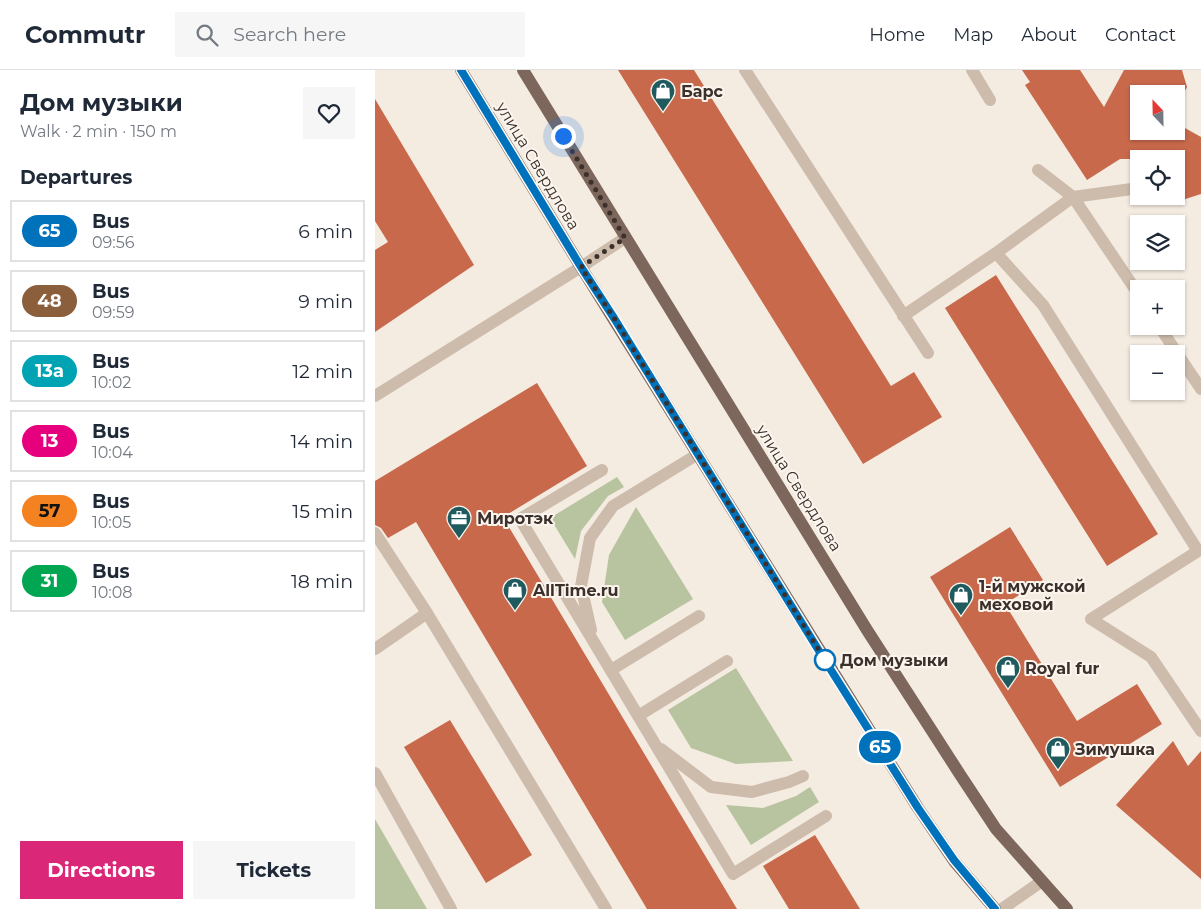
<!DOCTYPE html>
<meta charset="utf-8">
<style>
body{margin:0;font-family:Montserrat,sans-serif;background:#f6f6f7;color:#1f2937;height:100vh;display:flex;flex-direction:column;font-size:19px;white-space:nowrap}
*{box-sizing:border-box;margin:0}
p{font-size:16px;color:#747a83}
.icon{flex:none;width:28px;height:28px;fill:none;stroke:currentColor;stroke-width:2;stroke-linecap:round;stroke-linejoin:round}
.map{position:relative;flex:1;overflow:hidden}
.sheet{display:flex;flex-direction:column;background:#fff;width:375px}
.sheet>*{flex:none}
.badge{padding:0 10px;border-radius:16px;font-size:18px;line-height:32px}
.needle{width:32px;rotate:338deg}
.tools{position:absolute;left:755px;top:15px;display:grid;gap:10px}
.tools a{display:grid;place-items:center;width:55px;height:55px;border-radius:0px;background:#fff;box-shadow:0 1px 4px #0004;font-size:25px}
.you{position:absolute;width:25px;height:25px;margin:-12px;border:4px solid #fff;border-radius:50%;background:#1a73e8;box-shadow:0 0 0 8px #1a73e833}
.map>.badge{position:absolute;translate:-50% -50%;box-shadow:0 0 0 2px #fff}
h2{padding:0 20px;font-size:19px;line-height:45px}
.round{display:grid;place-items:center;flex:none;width:52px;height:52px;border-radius:0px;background:#f6f6f7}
.summary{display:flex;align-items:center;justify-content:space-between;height:85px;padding:0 20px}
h1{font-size:24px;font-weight:700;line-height:38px}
.button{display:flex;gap:10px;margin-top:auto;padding:10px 20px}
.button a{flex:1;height:58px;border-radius:0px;background:#db2777;color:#fff;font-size:20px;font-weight:700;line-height:58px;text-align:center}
.button a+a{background:#f6f6f7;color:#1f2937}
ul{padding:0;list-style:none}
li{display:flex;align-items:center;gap:15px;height:62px;margin:0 10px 8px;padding:0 10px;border:2px solid #e0e1e3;border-radius:0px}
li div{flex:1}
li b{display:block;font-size:19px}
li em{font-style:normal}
li .badge{min-width:55px;font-weight:700;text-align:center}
header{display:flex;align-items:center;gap:30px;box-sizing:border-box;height:70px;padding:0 25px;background:#fff;border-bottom:1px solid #e0e1e3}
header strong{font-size:24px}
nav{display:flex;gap:28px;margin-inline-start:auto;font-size:18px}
.search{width:350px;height:45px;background:#f6f6f7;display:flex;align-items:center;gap:12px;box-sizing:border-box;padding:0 18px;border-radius:0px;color:#747a83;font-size:19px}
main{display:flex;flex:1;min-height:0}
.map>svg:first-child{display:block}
</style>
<header>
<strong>Commutr</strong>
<div class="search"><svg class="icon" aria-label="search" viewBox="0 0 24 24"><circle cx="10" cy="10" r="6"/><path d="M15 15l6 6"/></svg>Search here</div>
<nav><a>Home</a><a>Map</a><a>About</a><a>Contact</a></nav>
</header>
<main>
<section class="sheet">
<div class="summary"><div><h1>Дом музыки</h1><p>Walk · 2 min · 150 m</p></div><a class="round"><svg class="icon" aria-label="heart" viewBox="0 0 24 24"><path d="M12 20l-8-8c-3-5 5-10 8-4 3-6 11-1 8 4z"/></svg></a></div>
<h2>Departures</h2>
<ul>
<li><span class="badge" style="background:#0072bc;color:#fff">65</span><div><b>Bus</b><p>09:56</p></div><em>6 min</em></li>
<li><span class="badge" style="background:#8b5e3c;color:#fff">48</span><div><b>Bus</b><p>09:59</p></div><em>9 min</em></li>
<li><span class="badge" style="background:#00a3b4;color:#fff">13а</span><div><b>Bus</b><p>10:02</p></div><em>12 min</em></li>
<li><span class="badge" style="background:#e6007e;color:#fff">13</span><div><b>Bus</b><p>10:04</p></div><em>14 min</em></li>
<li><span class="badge" style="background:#f58220;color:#111">57</span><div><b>Bus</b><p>10:05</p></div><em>15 min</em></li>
<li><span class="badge" style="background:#00a651;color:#fff">31</span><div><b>Bus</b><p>10:08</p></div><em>18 min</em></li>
</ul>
<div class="button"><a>Directions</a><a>Tickets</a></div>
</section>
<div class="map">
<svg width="826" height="839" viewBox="0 0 826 839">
<rect width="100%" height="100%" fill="#f4ebe1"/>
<!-- green -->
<path fill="#b8c4a0" d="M242,407l7,10 -16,9 -27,35 -6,28 -25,-41z
M261,437l57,92 -68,41 -23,-38 7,-47z
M361,598l57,93 -57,3 -45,-16 -23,-38z
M435,717l9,15 -68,43 -25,-40 37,3 33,-12z
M0,749l52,90h-52z"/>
<!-- building -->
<path fill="#c8694b" d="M243,0h76l197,316 23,-14 28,45 -79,47z
M647,0h58l24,37 20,-37h58l5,17 -11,20v-13h-37v37h37v-8l25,14v57l-25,8v-43h-56l-33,21 -62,-95 5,-3z
M0,29l99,166 -99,67v-82l13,-8 -13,-21z
M621,205l162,259 -51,32 -162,-258z
M162,313l50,83 -84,51 234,392h-90l-231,-387 -28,16 -7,-10 -6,-3v-44z
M635,457l33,53 -38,24 72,117 60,-37 25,40 -102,63 -130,-210z
M75,650l82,135 -46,28 -82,-136z
M798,671l15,25 13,-15v128l-85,-74z
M440,765l45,74h-71l-26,-43z"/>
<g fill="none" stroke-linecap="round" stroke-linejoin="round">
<!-- minor -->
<path stroke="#cdbbac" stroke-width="12" d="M370,0l183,283
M597,0l18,30
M663,100l35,27 66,98
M621,183l47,52 155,246 -107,68 60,38 50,74
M528,246l93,-63 77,-56 66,-9
M784,256l42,63
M0,326l206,-129 44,-29
M227,400l-82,49 213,355 93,-58
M0,463l52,80 179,296
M216,560l-10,-44 9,-48 23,-32 85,-52
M0,579l52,-36
M236,600l88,-54
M263,646l89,-55
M286,679l50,38 41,5 37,-10 14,-6
M0,703l76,136
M627,839l40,-28"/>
<!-- major -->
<path stroke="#7d675c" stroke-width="12" d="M86,0l120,197 337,541 36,53 41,48
M148,0l344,560 94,146 35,53 71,80"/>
</g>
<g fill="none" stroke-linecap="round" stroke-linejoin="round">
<defs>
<path id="line" d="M86,0l120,197 33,51 210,341 94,149 36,52 41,49"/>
</defs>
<!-- line casing -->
<use href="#line" stroke="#fff" stroke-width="11"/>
<!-- line -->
<use href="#line" stroke="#0072bc" stroke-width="8"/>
<!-- walk -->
<path stroke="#3b302b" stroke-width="5" stroke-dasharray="0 9" d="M188,66l62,102 -44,29 33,51 211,342"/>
</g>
<!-- icons -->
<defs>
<symbol id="shop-pin" viewBox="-11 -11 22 30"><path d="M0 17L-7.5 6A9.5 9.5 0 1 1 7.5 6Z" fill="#1f5a5e" stroke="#fbf5ee"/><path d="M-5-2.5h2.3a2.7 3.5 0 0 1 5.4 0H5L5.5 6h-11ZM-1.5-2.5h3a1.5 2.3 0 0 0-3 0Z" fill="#fff"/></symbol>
<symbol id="office-pin" viewBox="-11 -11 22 30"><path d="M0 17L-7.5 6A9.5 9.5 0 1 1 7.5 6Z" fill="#1f5a5e" stroke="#fbf5ee"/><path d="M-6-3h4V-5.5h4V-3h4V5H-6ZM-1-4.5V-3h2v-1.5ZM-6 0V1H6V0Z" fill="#fff"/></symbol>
</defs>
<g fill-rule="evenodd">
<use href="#shop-pin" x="274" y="7" width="28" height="38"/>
<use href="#office-pin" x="70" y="434" width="28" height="38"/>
<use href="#shop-pin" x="126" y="506" width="28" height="38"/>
<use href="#shop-pin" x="572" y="511" width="28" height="38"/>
<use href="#shop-pin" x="619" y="584" width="28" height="38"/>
<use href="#shop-pin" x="669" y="665" width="28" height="38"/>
</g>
<!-- markers -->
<circle fill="#fff" stroke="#0072bc" stroke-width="2.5" cx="450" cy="590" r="10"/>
<g text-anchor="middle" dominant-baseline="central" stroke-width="4" stroke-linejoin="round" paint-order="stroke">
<!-- poi labels -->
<g font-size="16" font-weight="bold" fill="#3b302b" stroke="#fbf5ee" text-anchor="start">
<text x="306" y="21">Барс</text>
<text x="102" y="448">Миротэк</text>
<text x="604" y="516">1-й мужской<tspan x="604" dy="18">меховой</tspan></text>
<text x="158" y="520">AllTime.ru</text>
<text x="650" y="598">Royal fur</text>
<text x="700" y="679">Зимушка</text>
</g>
<!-- street labels -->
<g font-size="16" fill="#3b302b" stroke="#fbf5ee">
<text transform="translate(163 96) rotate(59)">улица Свердлова</text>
<text transform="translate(424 418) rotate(58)">улица Свердлова</text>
</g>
<!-- stop labels -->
<g font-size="16" font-weight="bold" fill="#3b302b" stroke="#fbf5ee" text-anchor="start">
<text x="465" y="590">Дом музыки</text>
</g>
</g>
</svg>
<div class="tools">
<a><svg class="needle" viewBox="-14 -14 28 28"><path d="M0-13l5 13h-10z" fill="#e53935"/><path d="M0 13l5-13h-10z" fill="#747a83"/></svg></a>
<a><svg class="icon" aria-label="locate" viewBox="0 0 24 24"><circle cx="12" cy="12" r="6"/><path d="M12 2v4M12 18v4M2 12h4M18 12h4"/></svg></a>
<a><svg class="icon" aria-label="layers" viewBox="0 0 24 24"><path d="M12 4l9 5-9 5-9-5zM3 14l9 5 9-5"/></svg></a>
<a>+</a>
<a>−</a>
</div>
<div class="you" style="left:188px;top:66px"></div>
<b class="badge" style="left:505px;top:677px;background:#0072bc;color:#fff">65</b>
</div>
</main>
